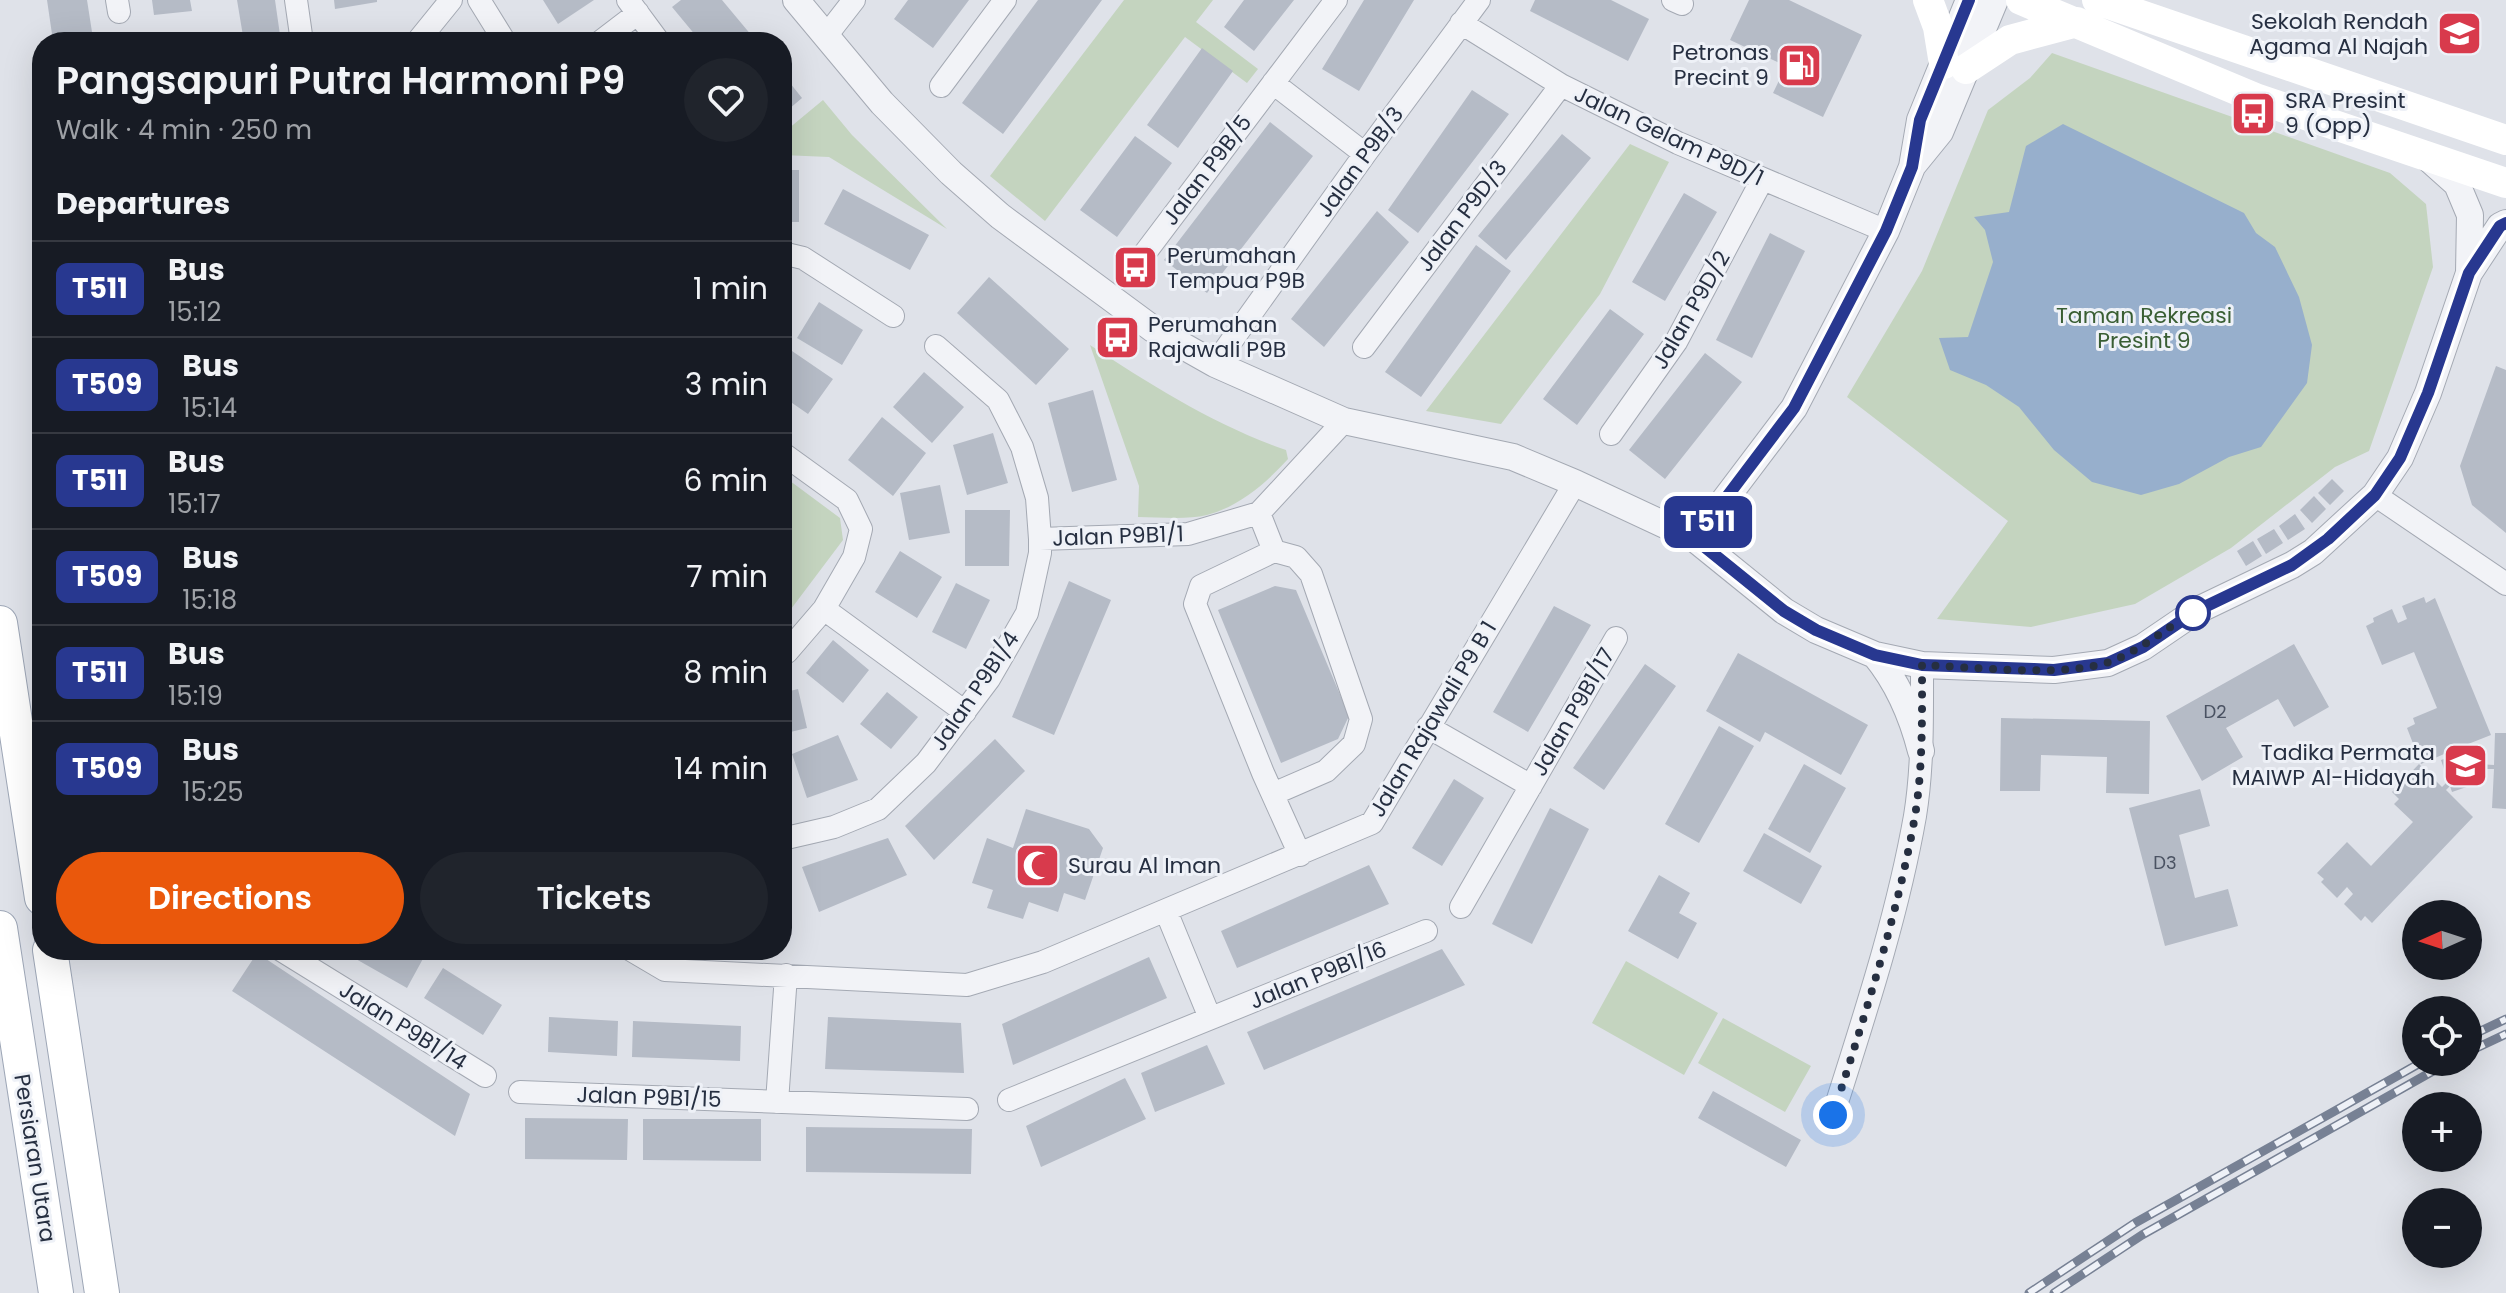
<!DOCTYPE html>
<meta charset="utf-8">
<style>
body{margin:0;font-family:Poppins,sans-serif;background:#20242c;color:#f1f3f6;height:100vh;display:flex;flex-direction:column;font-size:30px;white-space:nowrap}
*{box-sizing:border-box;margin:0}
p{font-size:26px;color:#9ea1a6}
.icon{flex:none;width:44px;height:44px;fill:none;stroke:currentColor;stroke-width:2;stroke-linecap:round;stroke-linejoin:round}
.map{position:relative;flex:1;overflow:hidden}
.details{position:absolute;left:32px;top:32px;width:760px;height:928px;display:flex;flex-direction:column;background:#171b24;border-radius:32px;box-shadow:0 8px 32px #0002}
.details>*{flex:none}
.badge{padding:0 16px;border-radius:12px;font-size:28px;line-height:52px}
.needle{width:52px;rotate:267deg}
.buttons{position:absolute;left:2402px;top:900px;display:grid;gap:16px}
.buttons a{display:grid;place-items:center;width:80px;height:80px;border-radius:50%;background:#171b24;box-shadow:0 8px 32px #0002;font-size:40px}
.you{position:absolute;width:40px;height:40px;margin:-20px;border:6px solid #fff;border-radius:50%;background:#1a73e8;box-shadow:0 0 0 12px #1a73e833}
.map>.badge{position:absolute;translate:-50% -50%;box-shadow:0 0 0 4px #fff}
h2{padding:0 24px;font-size:30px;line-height:72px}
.round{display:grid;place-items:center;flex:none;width:84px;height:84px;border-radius:42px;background:#20242c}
.overview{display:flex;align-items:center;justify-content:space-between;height:136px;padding:0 24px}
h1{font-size:38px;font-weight:600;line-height:60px}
.primary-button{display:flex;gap:16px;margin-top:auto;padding:16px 24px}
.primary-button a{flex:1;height:92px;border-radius:48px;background:#ea580c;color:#fff;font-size:32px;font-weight:600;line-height:92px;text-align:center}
.primary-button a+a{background:#20242c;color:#f1f3f6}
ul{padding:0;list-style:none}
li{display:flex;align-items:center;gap:24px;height:96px;padding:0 24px;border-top:2px solid #363941}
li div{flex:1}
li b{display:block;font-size:30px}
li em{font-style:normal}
li .badge{min-width:88px;font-weight:700;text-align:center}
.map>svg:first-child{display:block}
</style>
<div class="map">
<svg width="2506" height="1293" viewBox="0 0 2506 1293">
<rect width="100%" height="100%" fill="#dfe2e9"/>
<!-- green -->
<path fill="#c4d4bf" d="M1124,0h89l-17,22 62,47 -11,14 -62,-46 -140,184 -55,-45z
M2052,53l338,120 36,31 7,63 -64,184 -34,16 -104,81 -96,56 -104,23 -94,-8 71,-98 -161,-124 75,-126 66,-161 42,-32z
M823,100l29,35 95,94 -118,-72 -47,-2v-21z
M1630,144l39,18 -69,132 -99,130 -75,-13z
M1090,345c61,40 126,81 196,105l2,9c-22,24 -48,47 -81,56 -21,5 -48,2 -69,2l1,-31z
M782,475l58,43 3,22 -61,81z
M1626,961l92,52 -34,62 -92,-52z
M1723,1018l88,48 -26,46 -87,-49z"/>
<!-- water -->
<path fill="#97afcc" d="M2063,124l181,89 12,20 19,14 24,50 13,48 -5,38 -46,64 -32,10 -50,27 -38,11 -49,-13 -38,-32 -35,-43 -33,-22 -36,-15 -11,-32 29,-1 25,-75 -8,-32 -11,-13 35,-5 17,-66z"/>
<!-- building -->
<path fill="#b5bbc6" d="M47,0h40l5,32 -39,9z
M152,0h38l2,11 -38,4z
M237,0h38l6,42h-37z
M334,0h43v2l-42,7z
M543,0h51l-36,24z
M681,0h41l35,42h-56l-29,-35z
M908,0h61l-36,48 -39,-29z
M1038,0h64l-99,134 -41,-31z
M1244,0h50l-40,51 -30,-24z
M1364,0h50l-55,91 -37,-22z
M1535,0h76l38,19 -21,42 -98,-50z
M1749,0h40l73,35 -39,82 -50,-24 13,-27 -56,-26z
M1202,48l31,23 -55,77 -31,-23z
M782,73l20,25 -20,17z
M1472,90l37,24 -91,119 -30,-23z
M1270,122l43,34 -106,137 -43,-33z
M1562,134l29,24 -85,102 -28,-24z
M1135,136l37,27 -55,74 -37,-27z
M782,170h17v52h-17z
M843,189l86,46 -19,35 -86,-46z
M1684,193l33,19 -52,89 -33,-19z
M1377,211l32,31 -85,105 -33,-28z
M1770,233l35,18 -53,107 -36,-18z
M1476,245l35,26 -90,126 -36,-25z
M989,277l80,72 -33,36 -79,-72z
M819,302l44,28 -21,35 -45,-27z
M1610,309l34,25 -67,91 -34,-26z
M792,351l41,28 -25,35 -26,-18v-31z
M1705,353l37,29 -77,97 -36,-29z
M2496,366l10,4v163l-34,-28 -12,-39z
M924,372l40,35 -32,36 -39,-36z
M1093,390l24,90 -45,12 -24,-89z
M882,417l44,36 -33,43 -45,-36z
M993,433l15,50 -41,12 -14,-50z
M2332,479l12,12 -14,14 -12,-12z
M940,485l10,48 -41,7 -9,-47z
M2314,496l12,13 -14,14 -12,-13z
M965,510h45l-1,56h-44z
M2295,514l10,15 -17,11 -9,-14z
M2274,529l9,14 -17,11 -9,-15z
M2253,541l9,15 -16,10 -9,-15z
M900,551l42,26 -25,41 -42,-26z
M1069,581l42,19 -57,135 -42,-18z
M956,583l34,17 -24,49 -34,-17z
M1275,586l21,4 53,126 -11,23 -57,24 -63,-153z
M2424,597l2,6 9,-5 56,137 -28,11 2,6 7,-3 6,15 16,1 1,-32h11v76l-14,-1 2,-39h-14l4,12 -32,11 -2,-6 -4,4 27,27 -101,106 -7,-7 -4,5 -17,-17 9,-10 -6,-7 -10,11 -16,-16 3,-3 -7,-6 30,-31 24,24 42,-44 -19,-18 5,-5 -7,-7 27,-28 23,23 6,-6 -7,-21 19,-7 -2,-5 -37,16 -14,-36 8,-4 -2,-6 24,-10 -23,-56 -32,13 -16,-39 8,-4 -1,-4 19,-9 6,14 9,-4 -5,-13z
M1554,606l37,19 -63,107 -35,-20z
M833,640l36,30 -26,33 -37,-30z
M2294,644l35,63 -35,20 -16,-28 -52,29 17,29 -41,24 -36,-65z
M1738,653l130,72 -27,50 -76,-43 -5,10 -54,-31z
M1645,664l31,22 -72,104 -31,-22z
M798,689l9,39 -25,6v-41z
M887,692l31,25 -27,32 -31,-25z
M2001,718l149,3 -1,73 -43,-1 1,-36 -66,-2 -1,36h-40z
M1719,726l35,20 -55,97 -34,-19z
M838,735l20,45 -51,18 -15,-44z
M995,739l30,32 -91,89 -29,-34z
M1804,764l42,24 -36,65 -42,-24z
M1454,779l30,19 -42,68 -30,-18z
M2200,789l10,37 -31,9 16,63 33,-9 10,37 -73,20 -36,-138z
M1550,808l39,21 -57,115 -40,-20z
M1026,809l63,20 14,19 -18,52 -21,-7 -6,19 -29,-10 -6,17 -36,-11 6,-18 -21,-7 15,-45 26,10z
M1764,833l58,33 -21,38 -58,-33z
M888,838l19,37 -88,37 -17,-45z
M1369,865l20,39 -152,64 -16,-37z
M1659,875l31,18 -11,20 18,10 -19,36 -50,-28z
M1442,949l23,36 -201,85 -17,-38z
M340,950h76l9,5 -18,33z
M257,953l213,141 -15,42 -223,-145z
M1149,957l18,41 -154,67 -11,-41z
M443,968l59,37 -19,30 -59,-37z
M549,1017l69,4 -1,35 -69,-4z
M828,1017l133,6 3,50 -139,-4z
M633,1021l108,5 -1,35 -108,-4z
M1207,1045l18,39 -70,28 -14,-39z
M1125,1078l21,41 -105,48 -15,-41z
M1713,1091l88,49 -15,27 -88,-49z
M525,1118l103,1 -1,41 -102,-1z
M643,1119h118v42l-118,-1z
M806,1127l166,2 -1,45 -165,-2z"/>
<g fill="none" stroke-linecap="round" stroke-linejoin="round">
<defs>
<path id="minor" d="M117,0l2,12
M296,0l6,42
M479,0l26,42
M628,0l31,42
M1673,0l9,4
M1461,23l100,62 117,58 208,88
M826,36l28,-36
M417,42l34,-42
M600,42l38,-29
M1273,83l92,71
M941,86l64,-86
M782,253l21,5 90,58
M1142,257l194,-257
M1364,347l197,-262
M1215,364l150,-210 114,-154
M1611,434l65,-92 86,-162
M782,453l65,47 14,29 -7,28 -30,52 -37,43 -5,3
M2375,495l131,89
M1259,513l15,38
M1040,539l148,-5 71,-21 85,-92
M824,609l141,103
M1428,727l103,59
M1273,794l53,-23 28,-27 7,-25 -50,-145 -15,-17 -22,-6 -73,35 -6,18 68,169 37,82
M782,839l52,-12 44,-18 48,-46 63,-84 38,-66 13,-60v-14l-3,-41 -15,-51 -24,-47 -62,-54
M1461,907l155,-269
M1166,911l44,107
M281,950l204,126
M631,950l34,20 302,15 76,-23 329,-139 203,-340
M520,1092l447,17
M1009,1100l417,-169
M777,1102l9,-127
M1833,1115c31,-98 64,-197 82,-299 8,-49 7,-101 7,-151"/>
<path id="tertiary" d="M796,0l86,103 69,70 49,43 153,113 62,35 129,57 169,36 62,26 120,56 89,72 32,19 59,25 47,10 132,5 54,-7 35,-16 53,-36 96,-46 21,-13 62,-57 25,-37 28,-65 41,-120 31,-47 6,-3
M2429,159l28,25 13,31 -1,58
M1914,164l26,-32 55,-132
M1695,539l99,-131 92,-177 26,-64 8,-47 49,-120
M1875,655c24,29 37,61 46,96"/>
<path id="primary" d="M0,623l42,275
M0,928l56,365
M50,950l52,343"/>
</defs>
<!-- minor casing -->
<use href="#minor" stroke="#a4a9b3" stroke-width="24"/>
<!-- tertiary casing -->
<use href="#tertiary" stroke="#a4a9b3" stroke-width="28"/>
<!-- primary casing -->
<use href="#primary" stroke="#9da6b6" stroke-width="36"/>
<!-- minor -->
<use href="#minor" stroke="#f2f3f7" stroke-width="22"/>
<!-- tertiary -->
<use href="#tertiary" stroke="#f2f3f7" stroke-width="26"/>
<!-- secondary -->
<path stroke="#fff" stroke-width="30" d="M1928,0l10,27 6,37
M2021,0l237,99 248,84
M2097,0l409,140
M1966,69l44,-29 67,-18"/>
<!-- primary -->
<use href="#primary" stroke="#fff" stroke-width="34"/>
<defs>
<path id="rail" d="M2468,1037l38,-18
M2468,1052l38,-18
M2029,1293l106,-70 287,-161
M2054,1293l88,-58 307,-173"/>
</defs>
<!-- rail casing -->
<use href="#rail" stroke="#778194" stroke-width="9"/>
<!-- rail -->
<use href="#rail" stroke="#eef1f7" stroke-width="6" stroke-dasharray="18" stroke-linecap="butt"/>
</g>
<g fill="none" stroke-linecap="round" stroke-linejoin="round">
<defs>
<path id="line" d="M1969,0l-49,120 -8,47 -26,64 -92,177 -99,131 89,72 32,19 59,25 47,10 112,4 20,1 54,-7 35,-16 53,-36 96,-46 36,-26 47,-44 25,-37 28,-65 41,-120 31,-47 6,-3"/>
</defs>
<!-- line casing -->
<use href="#line" stroke="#fff" stroke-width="18"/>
<!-- line -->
<use href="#line" stroke="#283890" stroke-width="12"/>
<!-- walk -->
<path stroke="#262f41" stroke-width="8" stroke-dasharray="0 14.4" d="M1833,1115c31,-98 64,-197 82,-299 8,-49 7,-101 7,-151 50,2 146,13 190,-4 31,-12 55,-34 84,-50l-3,2"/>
</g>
<!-- icons -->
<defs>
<symbol id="school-square" viewBox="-11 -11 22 22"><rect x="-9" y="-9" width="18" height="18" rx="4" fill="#d83a4c" stroke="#eef1f7"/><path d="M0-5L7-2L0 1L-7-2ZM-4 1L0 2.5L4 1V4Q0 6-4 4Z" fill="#fff"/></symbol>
<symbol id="fuel-square" viewBox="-11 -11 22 22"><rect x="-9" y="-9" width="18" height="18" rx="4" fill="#d83a4c" stroke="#eef1f7"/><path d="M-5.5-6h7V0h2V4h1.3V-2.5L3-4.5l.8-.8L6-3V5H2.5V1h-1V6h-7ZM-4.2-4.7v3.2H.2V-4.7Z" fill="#fff"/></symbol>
<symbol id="bus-square" viewBox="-11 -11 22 22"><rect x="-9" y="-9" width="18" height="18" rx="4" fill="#d83a4c" stroke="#eef1f7"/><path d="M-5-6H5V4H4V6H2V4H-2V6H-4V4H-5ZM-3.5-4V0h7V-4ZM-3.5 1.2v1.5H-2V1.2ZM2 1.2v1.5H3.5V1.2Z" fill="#fff"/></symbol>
<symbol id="mosque-square" viewBox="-11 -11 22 22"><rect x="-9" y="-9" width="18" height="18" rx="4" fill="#d83a4c" stroke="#eef1f7"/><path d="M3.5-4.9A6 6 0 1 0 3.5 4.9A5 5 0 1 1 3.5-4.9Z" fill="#fff"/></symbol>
</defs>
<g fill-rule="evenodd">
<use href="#school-square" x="2434" y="8" width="51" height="51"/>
<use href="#fuel-square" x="1774" y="40" width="51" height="51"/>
<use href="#bus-square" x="2228" y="88" width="51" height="51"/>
<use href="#bus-square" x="1110" y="242" width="51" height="51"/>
<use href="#bus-square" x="1092" y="312" width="51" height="51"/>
<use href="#school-square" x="2440" y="740" width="51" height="51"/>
<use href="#mosque-square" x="1012" y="840" width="51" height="51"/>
</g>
<!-- markers -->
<circle fill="#fff" stroke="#283890" stroke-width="4" cx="2193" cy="613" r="16"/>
<g text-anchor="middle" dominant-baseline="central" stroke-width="6" stroke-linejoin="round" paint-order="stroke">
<!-- number labels -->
<g font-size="18" fill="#4a5262">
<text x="2215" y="711">D2</text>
<text x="2165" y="862">D3</text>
</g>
<!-- poi labels -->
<g font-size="22" fill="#262f41" stroke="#eef1f7" text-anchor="start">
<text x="2428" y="21" text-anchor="end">Sekolah Rendah<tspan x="2428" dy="25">Agama Al Najah</tspan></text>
<text x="1769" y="52" text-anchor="end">Petronas<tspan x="1769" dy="25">Precint 9</tspan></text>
<text x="2285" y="100">SRA Presint<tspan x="2285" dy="25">9 (Opp)</tspan></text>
<text x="1167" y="255">Perumahan<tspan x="1167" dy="25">Tempua P9B</tspan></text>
<text x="1148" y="324">Perumahan<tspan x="1148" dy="25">Rajawali P9B</tspan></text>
<text x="2435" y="752" text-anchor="end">Tadika Permata<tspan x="2435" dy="25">MAIWP Al-Hidayah</tspan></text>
<text x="1068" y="865">Surau Al Iman</text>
</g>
<!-- street labels -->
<g font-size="22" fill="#262f41" stroke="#eef1f7">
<text transform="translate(1669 136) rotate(25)">Jalan Gelam P9D/1</text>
<text transform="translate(1360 162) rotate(-54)">Jalan P9B/3</text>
<text transform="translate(1207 170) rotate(-53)">Jalan P9B/5</text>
<text transform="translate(1462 216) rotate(-53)">Jalan P9D/3</text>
<text transform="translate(1691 310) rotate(-60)">Jalan P9D/2</text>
<text transform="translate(1118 536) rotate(-2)">Jalan P9B1/1</text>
<text transform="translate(975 691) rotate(-56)">Jalan P9B1/4</text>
<text transform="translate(1573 712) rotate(-60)">Jalan P9B1/17</text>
<text transform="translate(1433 719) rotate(-59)">Jalan Rajawali P9 B 1</text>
<text transform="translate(1318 975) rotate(-22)">Jalan P9B1/16</text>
<text transform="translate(403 1026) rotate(32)">Jalan P9B1/14</text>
<text transform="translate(649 1097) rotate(2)">Jalan P9B1/15</text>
<text transform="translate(35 1158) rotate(81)">Persiaran Utara</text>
</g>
<!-- park labels -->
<g font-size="22" fill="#395e33" stroke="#eef1f7">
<text x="2144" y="315">Taman Rekreasi<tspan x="2144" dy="25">Presint 9</tspan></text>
</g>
</g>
</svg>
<div class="buttons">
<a><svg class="needle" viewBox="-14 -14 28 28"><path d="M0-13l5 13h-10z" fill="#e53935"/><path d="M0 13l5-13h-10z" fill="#9ea1a6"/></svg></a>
<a><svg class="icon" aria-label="locate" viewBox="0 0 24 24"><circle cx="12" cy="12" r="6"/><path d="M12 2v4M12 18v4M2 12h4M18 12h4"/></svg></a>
<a>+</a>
<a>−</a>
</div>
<div class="you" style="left:1833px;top:1115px"></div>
<b class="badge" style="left:1708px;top:522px;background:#283890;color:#fff">T511</b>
<section class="details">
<div class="overview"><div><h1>Pangsapuri Putra Harmoni P9</h1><p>Walk · 4 min · 250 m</p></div><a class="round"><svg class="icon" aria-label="heart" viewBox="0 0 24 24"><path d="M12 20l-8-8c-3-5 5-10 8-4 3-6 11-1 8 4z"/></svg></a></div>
<h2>Departures</h2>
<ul>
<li><span class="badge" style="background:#283890;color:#fff">T511</span><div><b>Bus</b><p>15:12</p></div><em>1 min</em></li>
<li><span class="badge" style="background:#283890;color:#fff">T509</span><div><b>Bus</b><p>15:14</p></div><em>3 min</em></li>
<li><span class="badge" style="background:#283890;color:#fff">T511</span><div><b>Bus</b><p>15:17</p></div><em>6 min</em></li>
<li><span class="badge" style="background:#283890;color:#fff">T509</span><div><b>Bus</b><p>15:18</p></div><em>7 min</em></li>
<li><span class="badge" style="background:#283890;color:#fff">T511</span><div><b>Bus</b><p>15:19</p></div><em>8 min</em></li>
<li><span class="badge" style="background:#283890;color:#fff">T509</span><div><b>Bus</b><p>15:25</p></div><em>14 min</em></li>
</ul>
<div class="primary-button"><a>Directions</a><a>Tickets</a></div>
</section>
</div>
